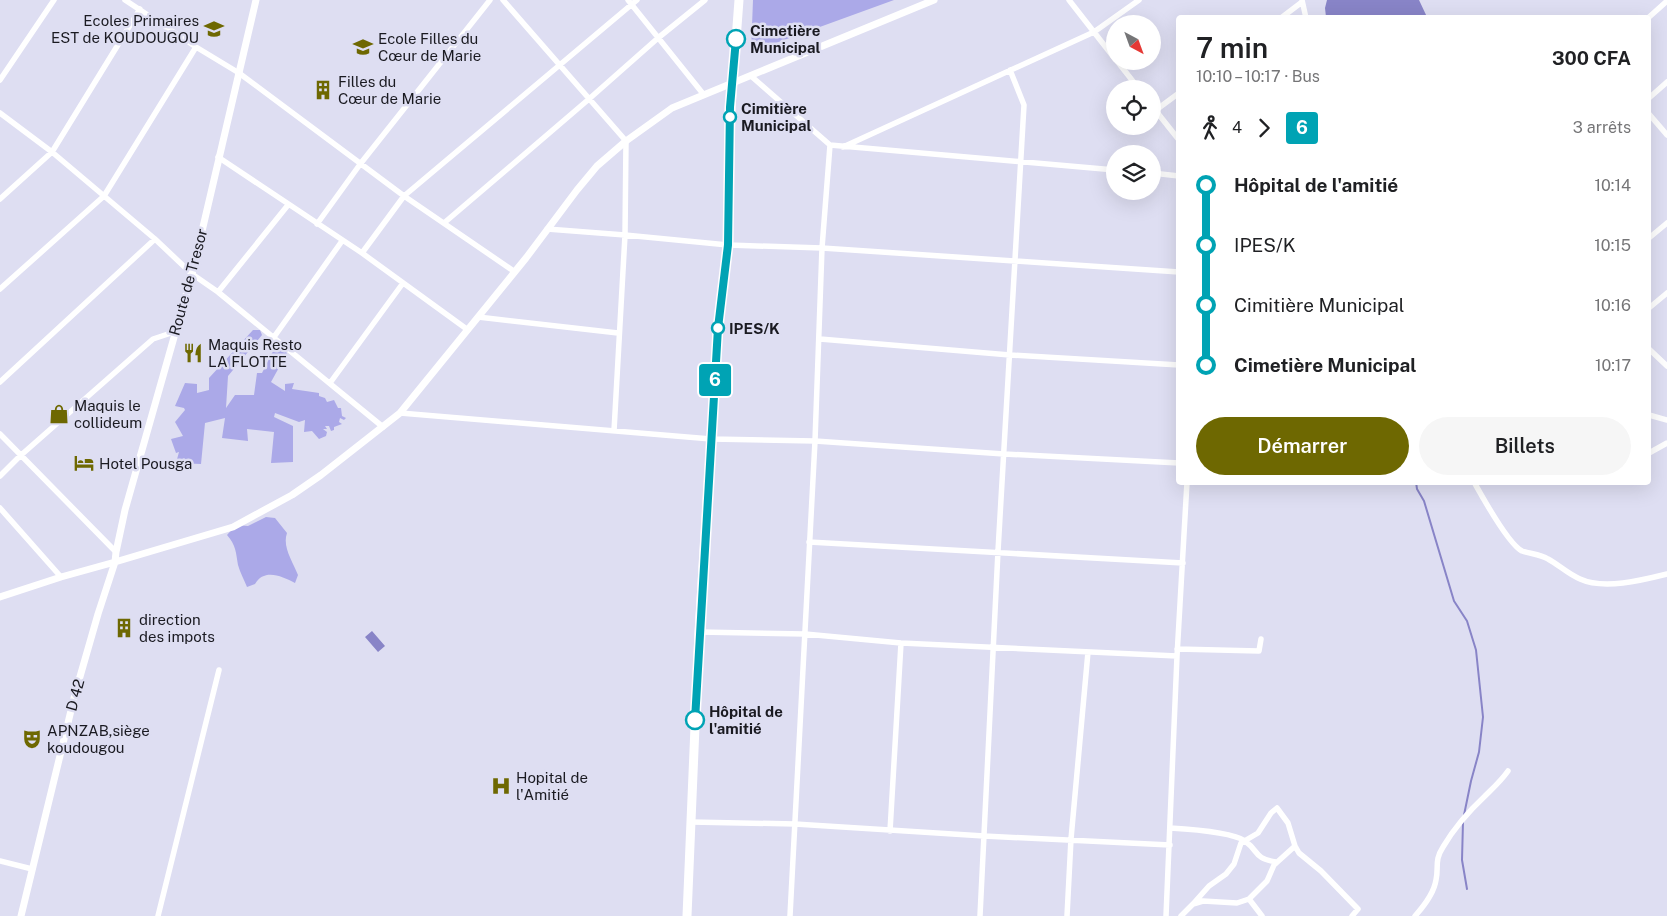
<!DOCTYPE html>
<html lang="fr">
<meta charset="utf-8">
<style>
body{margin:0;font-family:"Public Sans",sans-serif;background:#f6f6f6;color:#202124;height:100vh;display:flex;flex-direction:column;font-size:19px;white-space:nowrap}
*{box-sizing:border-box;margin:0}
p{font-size:16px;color:#757577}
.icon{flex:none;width:28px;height:28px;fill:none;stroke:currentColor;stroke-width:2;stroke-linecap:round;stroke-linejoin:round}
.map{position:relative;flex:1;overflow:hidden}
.side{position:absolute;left:1176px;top:15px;width:475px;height:470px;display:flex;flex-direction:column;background:#fff;border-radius:5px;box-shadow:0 5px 20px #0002}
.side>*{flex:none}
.badge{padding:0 10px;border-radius:4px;font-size:18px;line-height:32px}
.needle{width:32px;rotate:139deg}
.buttons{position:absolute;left:1106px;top:15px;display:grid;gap:10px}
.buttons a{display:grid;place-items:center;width:55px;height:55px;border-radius:50%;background:#fff;box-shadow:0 5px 20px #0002;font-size:25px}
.map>.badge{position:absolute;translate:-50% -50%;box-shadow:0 0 0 2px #fff}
.legs{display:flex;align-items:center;gap:8px;height:55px;padding:0 20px;font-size:16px}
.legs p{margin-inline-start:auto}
.summary{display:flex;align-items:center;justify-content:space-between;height:85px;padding:0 20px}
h1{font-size:28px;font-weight:600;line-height:38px}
.action{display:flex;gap:10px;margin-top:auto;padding:10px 20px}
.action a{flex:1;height:58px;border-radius:30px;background:#6e6801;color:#fff;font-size:20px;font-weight:600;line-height:58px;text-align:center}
.action a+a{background:#f6f6f6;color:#202124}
ul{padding:0 20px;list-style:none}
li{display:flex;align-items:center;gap:18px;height:60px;font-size:19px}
li i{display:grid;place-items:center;width:8px;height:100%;margin:0 6px;background:currentColor}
li i::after{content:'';width:12px;height:12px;margin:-6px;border:4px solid;border-radius:50%;background:#fff}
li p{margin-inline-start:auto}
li:first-child i{background:linear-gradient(#0000 50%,currentColor 0)}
li:last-child i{background:linear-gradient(currentColor 50%,#0000 0)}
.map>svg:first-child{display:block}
</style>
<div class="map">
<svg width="1667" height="916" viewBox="0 0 1667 916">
<rect width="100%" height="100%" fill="#dedef2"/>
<!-- green -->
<path fill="#aba9e8" d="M753,0h141l-143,52z
M253,330h7l2,5 -34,41 -2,32 9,-13h19l3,-22h5l14,-28 11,8 -16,29 14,9v-7l9,-1 -2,6 27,4v3l6,2 2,4 7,-2 4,8h3l1,8 4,2 -2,2 -4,-2 -1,4 3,2 -8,3v3l-3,1 -2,-5h-4l2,3h-4l4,3 -1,4 -7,3 -7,-8 -8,1 1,-12 -6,2 -24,-9 -1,4 19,9v36l-22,1 3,-31 -27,-3 1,12 -26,-3 3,-20 -20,5 -4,41 -25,-1 3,-11 -3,1 -5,-14 12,-3 -8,-14 10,-12 -1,-2 -9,-2 10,-23 12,1v9l12,-3v-12z
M266,517l9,1 12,15c-5,14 6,29 11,42l-3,8c-13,-7 -31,-15 -40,1l-8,3c-3,-7 -7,-15 -9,-22 -2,-12 -2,-20 -11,-30l9,-10 12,1z"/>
<!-- water -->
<path fill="#8884c7" d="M1327,0h92l8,17h-101l-1,-9z
M372,631l13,15 -7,6 -13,-15z"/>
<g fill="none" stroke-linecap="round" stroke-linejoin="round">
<!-- stream -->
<path stroke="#8884c7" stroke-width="2" d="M1416,482l1,7 7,12 30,100 13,20 9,29 7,67 -4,35 -8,29 -7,34
M1463,822l-1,38 5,29"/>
<!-- minor -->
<path stroke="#fff" stroke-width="5.5" d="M125,0l71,47 43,26 165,123 111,76
M503,0l123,141 -1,94 -11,196
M628,0l76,95
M1069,0l46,59
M1302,0l4,18
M1281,18l21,-16
M1648,18l19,-17
M1117,61l22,28
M751,76l79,69 285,25
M0,80l54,-80
M1649,98l18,-16
M1152,106l27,34
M1156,110l23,-17
M0,113l52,39 103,87 37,35 26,18 165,135
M1649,114l18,21
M843,147l251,-115 45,-32
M218,157l144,96 106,77
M1152,173l27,3
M0,199l52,-47 88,-143
M444,223l145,-124 69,-61 47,-38
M317,224l44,-61 129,-163
M547,229l78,6 103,10 94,3 357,24
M1649,238l18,-15
M362,253l42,-57 233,-196
M0,289l104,-93 92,-149
M218,292l70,-87
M1649,308l18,-15
M478,317l140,16
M274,337l68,-96
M820,339l190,16 169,10
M1649,349l18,17
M0,382l155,-143
M330,383l73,-100
M400,413l311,26 104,2 189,13 175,9
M1649,415l18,5
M0,434l116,118v-3
M1649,453l18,-10
M0,476l20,-20 133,-117 21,-7
M1474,482c9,16 34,62 48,69 9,3 18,3 26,8 11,6 20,15 32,20 24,11 63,1 87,-5
M0,508l61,69
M809,542l374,21
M699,632l106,2 96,9 276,13
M1177,649l82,2 2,-12
M691,822l104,2 189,12 186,9
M1170,828c17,1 62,4 75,13 15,11 8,17 31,21
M890,831l11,-188
M0,861l32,8
M1249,899l13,17
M1193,904l16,-18 17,-12 8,-10 7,-21 17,-10 13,-20 6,-5 11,15 7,23 4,7 22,18 37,38 -6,7
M158,916l61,-246
M790,916l25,-475 7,-193 8,-103
M980,916l18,-365 26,-446 -14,-35
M1067,916l4,-77 17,-187
M1166,916l11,-260 10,-174
M1181,916l12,-12 10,-3 34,2 12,-4 18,-18 7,-16 21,-19
M1415,916c9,-10 19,-23 21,-36 3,-13 -2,-19 7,-33 10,-17 27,-37 42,-51 8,-8 16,-15 23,-25"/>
<!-- tertiary -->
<path stroke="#fff" stroke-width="7" d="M0,597l61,-20 54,-15 118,-35 59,-32 29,-20 79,-62 126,-155 51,-68 20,-24 29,-25 46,-33 262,-108
M21,916l54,-222 23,-80 17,-52 1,-10 9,-42 67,-236 64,-274"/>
<!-- primary -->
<path stroke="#fff" stroke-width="9" d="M687,916l12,-284 19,-304 10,-83 3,-138 8,-107"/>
</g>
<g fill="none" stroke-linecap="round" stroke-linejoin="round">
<defs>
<path id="line-1" d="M695,720l23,-392 10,-83 2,-138 6,-68"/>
</defs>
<!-- line-1 casing -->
<use href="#line-1" stroke="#fff" stroke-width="11"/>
<!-- line-1 -->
<use href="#line-1" stroke="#00a3b4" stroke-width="8"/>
</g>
<!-- icons -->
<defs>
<symbol id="school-bare" viewBox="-9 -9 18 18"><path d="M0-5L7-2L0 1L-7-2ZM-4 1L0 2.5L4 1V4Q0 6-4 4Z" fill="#6e6801" stroke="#dedef2" stroke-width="2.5" paint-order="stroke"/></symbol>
<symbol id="building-bare" viewBox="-9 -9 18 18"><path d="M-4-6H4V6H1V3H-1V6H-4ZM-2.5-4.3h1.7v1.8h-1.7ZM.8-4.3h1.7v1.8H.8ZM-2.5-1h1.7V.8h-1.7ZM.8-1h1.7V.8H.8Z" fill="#6e6801" stroke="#dedef2" stroke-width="2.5" paint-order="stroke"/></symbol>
<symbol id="restaurant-bare" viewBox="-9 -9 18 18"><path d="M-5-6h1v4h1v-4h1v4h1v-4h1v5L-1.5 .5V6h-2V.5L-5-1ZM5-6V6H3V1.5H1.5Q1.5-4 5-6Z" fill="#6e6801" stroke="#dedef2" stroke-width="2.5" paint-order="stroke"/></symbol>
<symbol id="shop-bare" viewBox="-9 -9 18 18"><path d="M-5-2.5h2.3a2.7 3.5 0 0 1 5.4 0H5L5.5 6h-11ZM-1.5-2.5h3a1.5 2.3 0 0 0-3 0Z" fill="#6e6801" stroke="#dedef2" stroke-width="2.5" paint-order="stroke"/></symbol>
<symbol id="hotel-bare" viewBox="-9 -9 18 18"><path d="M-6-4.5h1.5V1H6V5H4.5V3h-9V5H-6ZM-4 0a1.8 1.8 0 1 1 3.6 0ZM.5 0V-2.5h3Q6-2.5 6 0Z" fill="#6e6801" stroke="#dedef2" stroke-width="2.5" paint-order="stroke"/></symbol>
<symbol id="theatre-bare" viewBox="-9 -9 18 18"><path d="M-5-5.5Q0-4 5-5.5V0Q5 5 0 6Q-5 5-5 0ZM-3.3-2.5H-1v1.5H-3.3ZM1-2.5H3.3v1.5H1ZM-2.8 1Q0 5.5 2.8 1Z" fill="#6e6801" stroke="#dedef2" stroke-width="2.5" paint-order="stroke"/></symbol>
<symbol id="hospital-bare" viewBox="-9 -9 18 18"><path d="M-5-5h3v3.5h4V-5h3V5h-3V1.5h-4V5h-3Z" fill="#6e6801" stroke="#dedef2" stroke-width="2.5" paint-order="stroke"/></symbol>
</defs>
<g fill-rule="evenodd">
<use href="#school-bare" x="200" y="15" width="28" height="28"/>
<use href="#school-bare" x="349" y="33" width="28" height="28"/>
<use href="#building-bare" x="309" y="76" width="28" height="28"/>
<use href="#restaurant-bare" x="179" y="339" width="28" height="28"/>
<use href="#shop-bare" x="45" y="400" width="28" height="28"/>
<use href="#hotel-bare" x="70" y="449" width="28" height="28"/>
<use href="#building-bare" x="110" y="614" width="28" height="28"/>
<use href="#theatre-bare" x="18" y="725" width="28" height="28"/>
<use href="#hospital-bare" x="487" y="772" width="28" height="28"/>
</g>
<!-- markers -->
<g fill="#fff" stroke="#00a3b4" stroke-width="2.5">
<circle cx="736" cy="39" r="9"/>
<circle cx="730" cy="117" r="6"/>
<circle cx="718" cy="328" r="6"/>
<circle cx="695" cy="720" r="9"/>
</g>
<g text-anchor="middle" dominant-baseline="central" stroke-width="5" stroke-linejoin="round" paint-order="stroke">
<!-- poi labels -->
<g font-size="15" fill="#1a1a21" stroke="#dedef2" text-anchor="start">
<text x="199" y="20" text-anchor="end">Ecoles Primaires<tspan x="199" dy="17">EST de KOUDOUGOU</tspan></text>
<text x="378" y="38">Ecole Filles du<tspan x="378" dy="17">Cœur de Marie</tspan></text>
<text x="338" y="81">Filles du<tspan x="338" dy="17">Cœur de Marie</tspan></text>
<text x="208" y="344">Maquis Resto<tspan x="208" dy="17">LA FLOTTE</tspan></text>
<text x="74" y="405">Maquis le<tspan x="74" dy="17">collideum</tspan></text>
<text x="99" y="463">Hotel Pousga</text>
<text x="139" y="619">direction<tspan x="139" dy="17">des impots</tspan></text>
<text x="47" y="730">APNZAB,siège<tspan x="47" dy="17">koudougou</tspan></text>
<text x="516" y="777">Hopital de<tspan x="516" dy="17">l'Amitié</tspan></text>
</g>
<!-- stop labels -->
<g font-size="15" font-weight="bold" fill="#1a1a21" stroke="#dedef2" text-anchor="start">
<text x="750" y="30">Cimetière<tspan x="750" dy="17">Municipal</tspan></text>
<text x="741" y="108">Cimitière<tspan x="741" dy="17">Municipal</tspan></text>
<text x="729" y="328">IPES/K</text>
<text x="709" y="711">Hôpital de<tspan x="709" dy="17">l'amitié</tspan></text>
</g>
<!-- street labels -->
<g font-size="15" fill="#1a1a21" stroke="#dedef2">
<text transform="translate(188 282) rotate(-75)">Route de Tresor</text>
<text transform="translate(75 695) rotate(-75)">D 42</text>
</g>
</g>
</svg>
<div class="buttons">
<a><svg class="needle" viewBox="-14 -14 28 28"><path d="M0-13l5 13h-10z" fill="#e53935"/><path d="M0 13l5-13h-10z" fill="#757577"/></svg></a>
<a><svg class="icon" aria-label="locate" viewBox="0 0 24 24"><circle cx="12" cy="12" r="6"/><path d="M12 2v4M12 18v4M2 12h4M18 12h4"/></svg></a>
<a><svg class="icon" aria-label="layers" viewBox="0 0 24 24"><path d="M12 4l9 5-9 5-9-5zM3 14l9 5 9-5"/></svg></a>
</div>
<b class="badge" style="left:715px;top:380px;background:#00a3b4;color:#fff">6</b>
<section class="side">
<div class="summary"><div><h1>7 min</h1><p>10:10 – 10:17 · Bus</p></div><b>300 CFA</b></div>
<div class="legs"><svg class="icon" aria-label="walk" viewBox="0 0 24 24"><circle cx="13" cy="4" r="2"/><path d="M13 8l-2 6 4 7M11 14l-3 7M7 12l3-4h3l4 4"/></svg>4<svg class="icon" aria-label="forward" viewBox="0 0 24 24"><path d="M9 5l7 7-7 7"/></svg><b class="badge" style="background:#00a3b4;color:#fff">6</b><p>3 arrêts</p></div>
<ul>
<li><i style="color:#00a3b4"></i><b>Hôpital de l'amitié</b><p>10:14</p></li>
<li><i style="color:#00a3b4"></i><span>IPES/K</span><p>10:15</p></li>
<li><i style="color:#00a3b4"></i><span>Cimitière Municipal</span><p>10:16</p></li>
<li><i style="color:#00a3b4"></i><b>Cimetière Municipal</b><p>10:17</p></li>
</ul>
<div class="action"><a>Démarrer</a><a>Billets</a></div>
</section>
</div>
